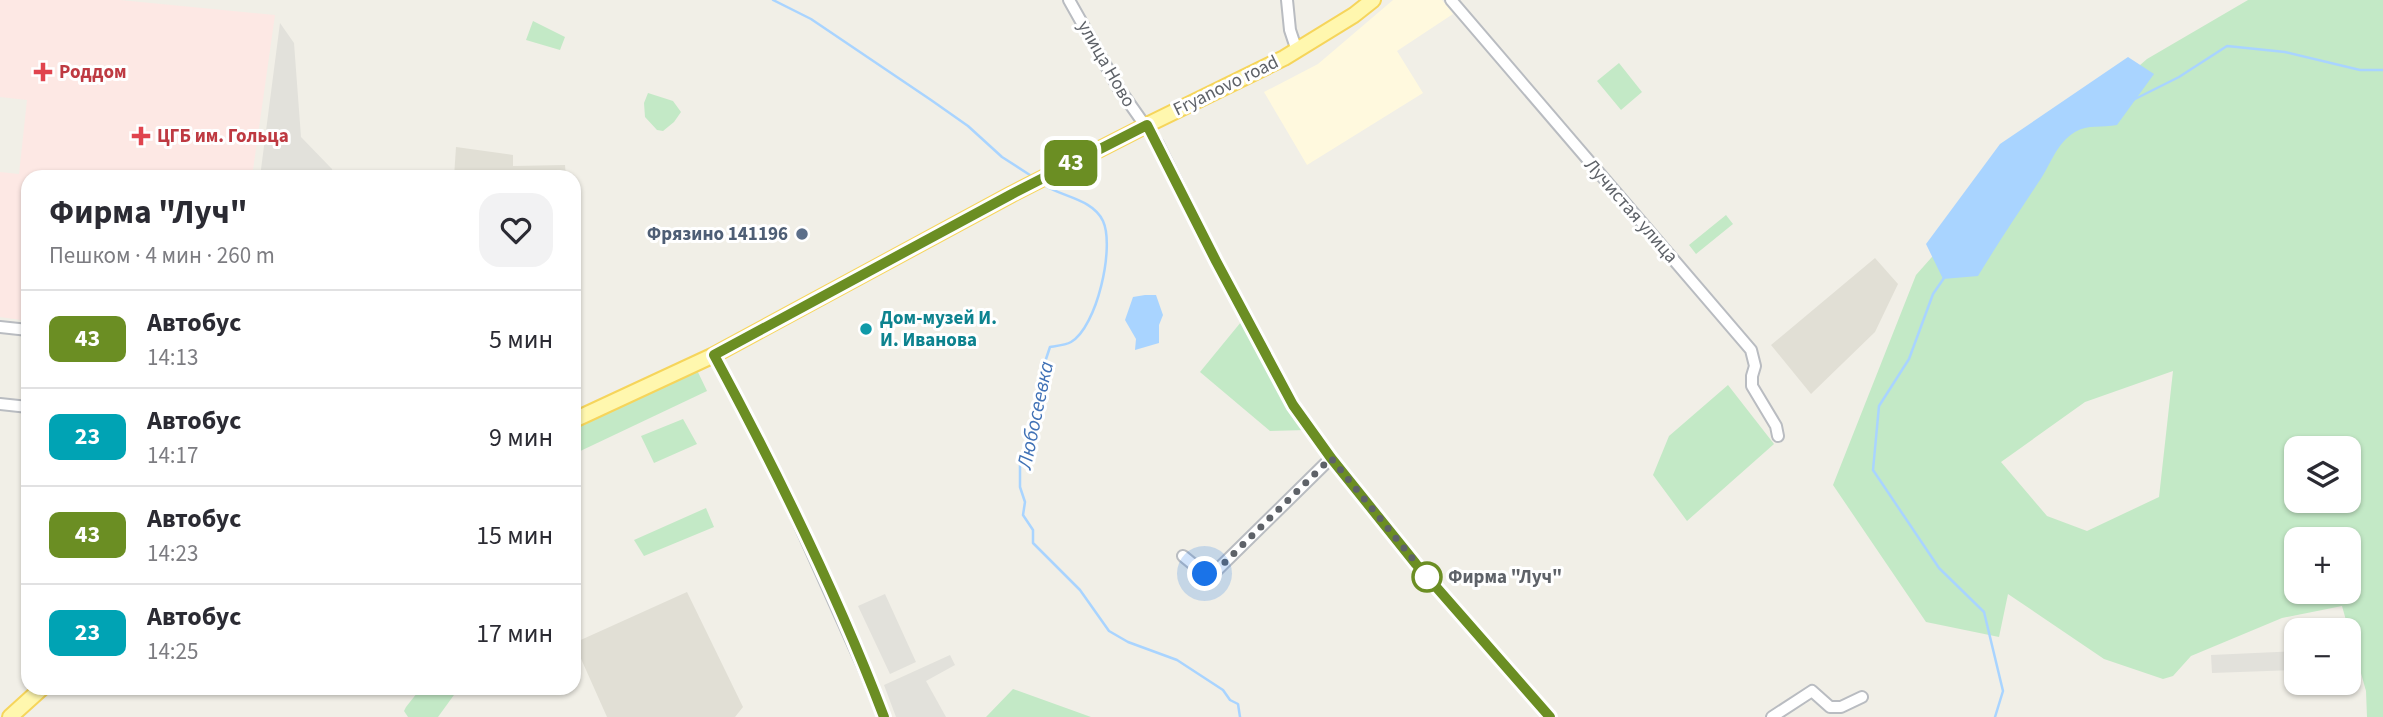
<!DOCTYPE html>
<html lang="ru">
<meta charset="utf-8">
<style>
body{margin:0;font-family:"Source Sans 3",sans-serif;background:#f2f2f3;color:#2b2b33;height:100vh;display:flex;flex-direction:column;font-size:26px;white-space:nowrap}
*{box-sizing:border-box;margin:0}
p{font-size:23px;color:#7c7c81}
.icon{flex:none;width:38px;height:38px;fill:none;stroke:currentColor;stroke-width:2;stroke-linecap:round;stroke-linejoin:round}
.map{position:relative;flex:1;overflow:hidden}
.side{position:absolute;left:21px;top:170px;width:560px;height:525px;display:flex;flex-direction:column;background:#fff;border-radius:21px;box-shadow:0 2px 5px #0004}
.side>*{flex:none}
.badge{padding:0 14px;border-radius:10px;font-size:24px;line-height:46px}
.tools{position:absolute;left:2284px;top:436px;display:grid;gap:14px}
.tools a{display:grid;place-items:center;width:77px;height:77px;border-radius:14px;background:#fff;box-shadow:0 2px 5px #0004;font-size:35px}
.you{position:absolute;width:35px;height:35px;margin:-18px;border:5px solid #fff;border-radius:50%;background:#1a73e8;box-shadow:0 0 0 10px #1a73e833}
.map>.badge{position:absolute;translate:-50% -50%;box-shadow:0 0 0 4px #fff}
.round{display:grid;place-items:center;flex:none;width:74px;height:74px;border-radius:21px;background:#f2f2f3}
.head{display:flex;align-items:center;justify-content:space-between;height:119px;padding:0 28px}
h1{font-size:33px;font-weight:700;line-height:52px}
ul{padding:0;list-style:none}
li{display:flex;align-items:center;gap:21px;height:98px;padding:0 28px;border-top:2px solid #e1e1e2}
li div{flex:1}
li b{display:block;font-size:26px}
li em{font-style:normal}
li .badge{min-width:77px;font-weight:700;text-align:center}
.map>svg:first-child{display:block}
</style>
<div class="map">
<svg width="2383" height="717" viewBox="0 0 2383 717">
<rect width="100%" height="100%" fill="#f1efe7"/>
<!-- commercial -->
<path fill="#fff9de" d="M1393,0h49l11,14 -56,37 26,42 -116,72 -43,-73 54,-28z"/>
<!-- industrial -->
<path fill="#e2e1db" d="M280,23l14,20 7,94 31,32 2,8h-74z
M885,594l31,68 -26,12 -32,-68z
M2296,651v19l-84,3 -1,-18z
M950,655l5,10 -29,16 20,36h-50l-12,-32z"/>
<!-- education -->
<path fill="#e1dfd5" d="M456,147l57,8v11l52,-1 1,12h-112z
M1875,258l23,26 -23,48 -64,62 -40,-49z
M687,592l56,115 -8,10h-128l-33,-74z"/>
<!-- medical -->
<path fill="#fde8e4" d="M0,0h120l155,15 -23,162h-224v144l-28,-4v-145l19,2 8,-74 -27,-3z"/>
<!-- green -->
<path fill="#c3e9c6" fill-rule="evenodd" d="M2248,0h135v717h-16l-1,-26 -24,-85 -60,12 -91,38 -18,20 -10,3 -59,-20 -96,-65 -9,43 -73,-15 -93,-137 83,-210 61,-69 170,-147zM2173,371l-14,126 -72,34 -40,-15 -46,-54 84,-60zM2296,448h52v52h-52zM2296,539h52v53h-52z
M533,21l32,16 -5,13 -34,-10z
M1619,63l23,29 -21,18 -24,-29z
M648,93l25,8 8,11 -7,10 -11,9 -6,-1 -12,-13 -1,-14z
M1726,215l7,9 -37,30 -7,-9z
M1241,322l33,63 32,45 -36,1 -70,-59z
M696,368l11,23 -133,63v-30z
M1728,385l46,59 -87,77 -34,-46 16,-39z
M683,419l14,25 -43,19 -13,-27z
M706,508l8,19 -70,29 -10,-16z
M421,688h38l-21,29h-30l-4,-6 2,-4z
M1013,689l78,28h-105z"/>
<!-- water -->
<path fill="#a9d4ff" d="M2128,57l26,17 -37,51c-15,3 -29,-1 -42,7 -19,12 -23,30 -35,48 -21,32 -42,63 -62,96l-35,3 -17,-35 74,-100z
M1145,295h11l7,20 -4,10v18l-24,7 1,-11 -11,-19 8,-23z"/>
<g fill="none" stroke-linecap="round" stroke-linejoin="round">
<!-- stream -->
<path stroke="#a9d4ff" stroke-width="2.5" d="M773,0l38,19 120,81 37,26 34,31 31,20
M2131,101l48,-24 48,-31 58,6 75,18h23
M1044,185c18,12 49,14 59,36 12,26 -6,106 -32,121 -5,3 -15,4 -21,5l-9,27 -4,49 -17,39v25l5,15 -2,13 10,15v13l47,47 29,41 19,11 49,18 46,30 7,10 8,4 2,13
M1944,278l-11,16 -24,65 -30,47 -6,64 66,98 45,44 19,79 -8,26"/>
<defs>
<path id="minor" d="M1069,0l49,87 40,57 58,117 77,144 38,53 85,106 134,153
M1287,0l3,30 7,21
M1451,0l300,350 4,16 -3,10v10l24,40 2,10
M0,327l28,3
M714,355l66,126 85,190 19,46
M0,404l28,3
M1183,556l22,18 7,1 119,-117
M1772,717l40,-26 18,16h11l21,-10"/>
<path id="major" d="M574,420l140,-65 298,-161 135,-69 137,-67 70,-43 19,-15
M10,717l32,-29"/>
</defs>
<!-- minor casing -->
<use href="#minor" stroke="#b9bcc1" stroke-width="14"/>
<!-- major casing -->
<use href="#major" stroke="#f6d55b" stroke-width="18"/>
<!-- minor -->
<use href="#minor" stroke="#fff" stroke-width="10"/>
<!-- major -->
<use href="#major" stroke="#fff7ae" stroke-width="14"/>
</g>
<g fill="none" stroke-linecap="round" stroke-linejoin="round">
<defs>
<path id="line" d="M884,717c-47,-124 -107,-245 -170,-362l298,-161 135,-69 69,136 77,144 38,53 85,106 134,153"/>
</defs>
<!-- line casing -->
<use href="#line" stroke="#fff" stroke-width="16"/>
<!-- line -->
<use href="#line" stroke="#6b8e23" stroke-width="10"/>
<!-- walk -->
<path stroke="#5e6268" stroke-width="7" stroke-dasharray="0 12.6" d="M1205,574l7,1 119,-117 103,127 -7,-8"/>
</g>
<!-- markers -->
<g fill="#e0444e" stroke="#fff" stroke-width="2.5">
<path d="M39.5 61.5h7v7h7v7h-7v7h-7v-7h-7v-7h7z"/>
<path d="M137.5 125.5h7v7h7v7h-7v7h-7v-7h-7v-7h7z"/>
</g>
<circle fill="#5c6f8a" stroke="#fff" stroke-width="2.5" cx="802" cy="234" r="7"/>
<circle fill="#0f9aa8" stroke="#fff" stroke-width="2.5" cx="866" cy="329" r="7"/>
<circle fill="#fff" stroke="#6b8e23" stroke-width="3.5" cx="1427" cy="577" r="14"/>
<g text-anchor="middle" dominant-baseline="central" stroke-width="6" stroke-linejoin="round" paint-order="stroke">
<!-- street labels -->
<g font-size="19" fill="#5e6268" stroke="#fff">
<text transform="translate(1106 64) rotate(60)">улица Ново</text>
<text transform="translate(1226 86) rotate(-26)">Fryanovo road</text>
<text transform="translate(1631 211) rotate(49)">Лучистая улица</text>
</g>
<!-- health labels -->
<g font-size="19" font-weight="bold" fill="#be3a42" stroke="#fff" text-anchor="start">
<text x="59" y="72">Роддом</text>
<text x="157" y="136">ЦГБ им. Гольца</text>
</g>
<!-- service labels -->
<g font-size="19" font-weight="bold" fill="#4e5e75" stroke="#fff" text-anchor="end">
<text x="788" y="234">Фрязино 141196</text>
</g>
<!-- culture labels -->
<g font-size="19" font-weight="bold" fill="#0d838f" stroke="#fff" text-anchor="start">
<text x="880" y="318">Дом-музей И.<tspan x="880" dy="22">И. Иванова</tspan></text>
</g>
<!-- stop labels -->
<g font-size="19" font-weight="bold" fill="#5e6268" stroke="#fff" text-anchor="start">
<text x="1448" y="577">Фирма "Луч"</text>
</g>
<!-- water labels -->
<g font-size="21" font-style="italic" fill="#4172b6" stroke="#fff">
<text transform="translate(1035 415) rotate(-78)">Любосеевка</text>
</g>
</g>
</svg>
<div class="tools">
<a><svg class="icon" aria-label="layers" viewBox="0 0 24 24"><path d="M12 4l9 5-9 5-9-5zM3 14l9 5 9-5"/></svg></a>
<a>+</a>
<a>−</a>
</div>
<div class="you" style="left:1205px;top:574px"></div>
<b class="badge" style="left:1071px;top:163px;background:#6b8e23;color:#fff">43</b>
<section class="side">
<div class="head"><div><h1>Фирма &quot;Луч&quot;</h1><p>Пешком · 4 мин · 260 m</p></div><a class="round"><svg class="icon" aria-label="heart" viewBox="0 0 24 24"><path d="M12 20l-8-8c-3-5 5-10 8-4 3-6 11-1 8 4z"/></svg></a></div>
<ul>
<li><span class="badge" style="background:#6b8e23;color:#fff">43</span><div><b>Автобус</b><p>14:13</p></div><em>5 мин</em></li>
<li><span class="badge" style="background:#00a3b4;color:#fff">23</span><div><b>Автобус</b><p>14:17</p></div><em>9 мин</em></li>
<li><span class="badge" style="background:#6b8e23;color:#fff">43</span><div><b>Автобус</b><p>14:23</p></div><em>15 мин</em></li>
<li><span class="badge" style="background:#00a3b4;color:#fff">23</span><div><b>Автобус</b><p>14:25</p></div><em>17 мин</em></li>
</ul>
</section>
</div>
